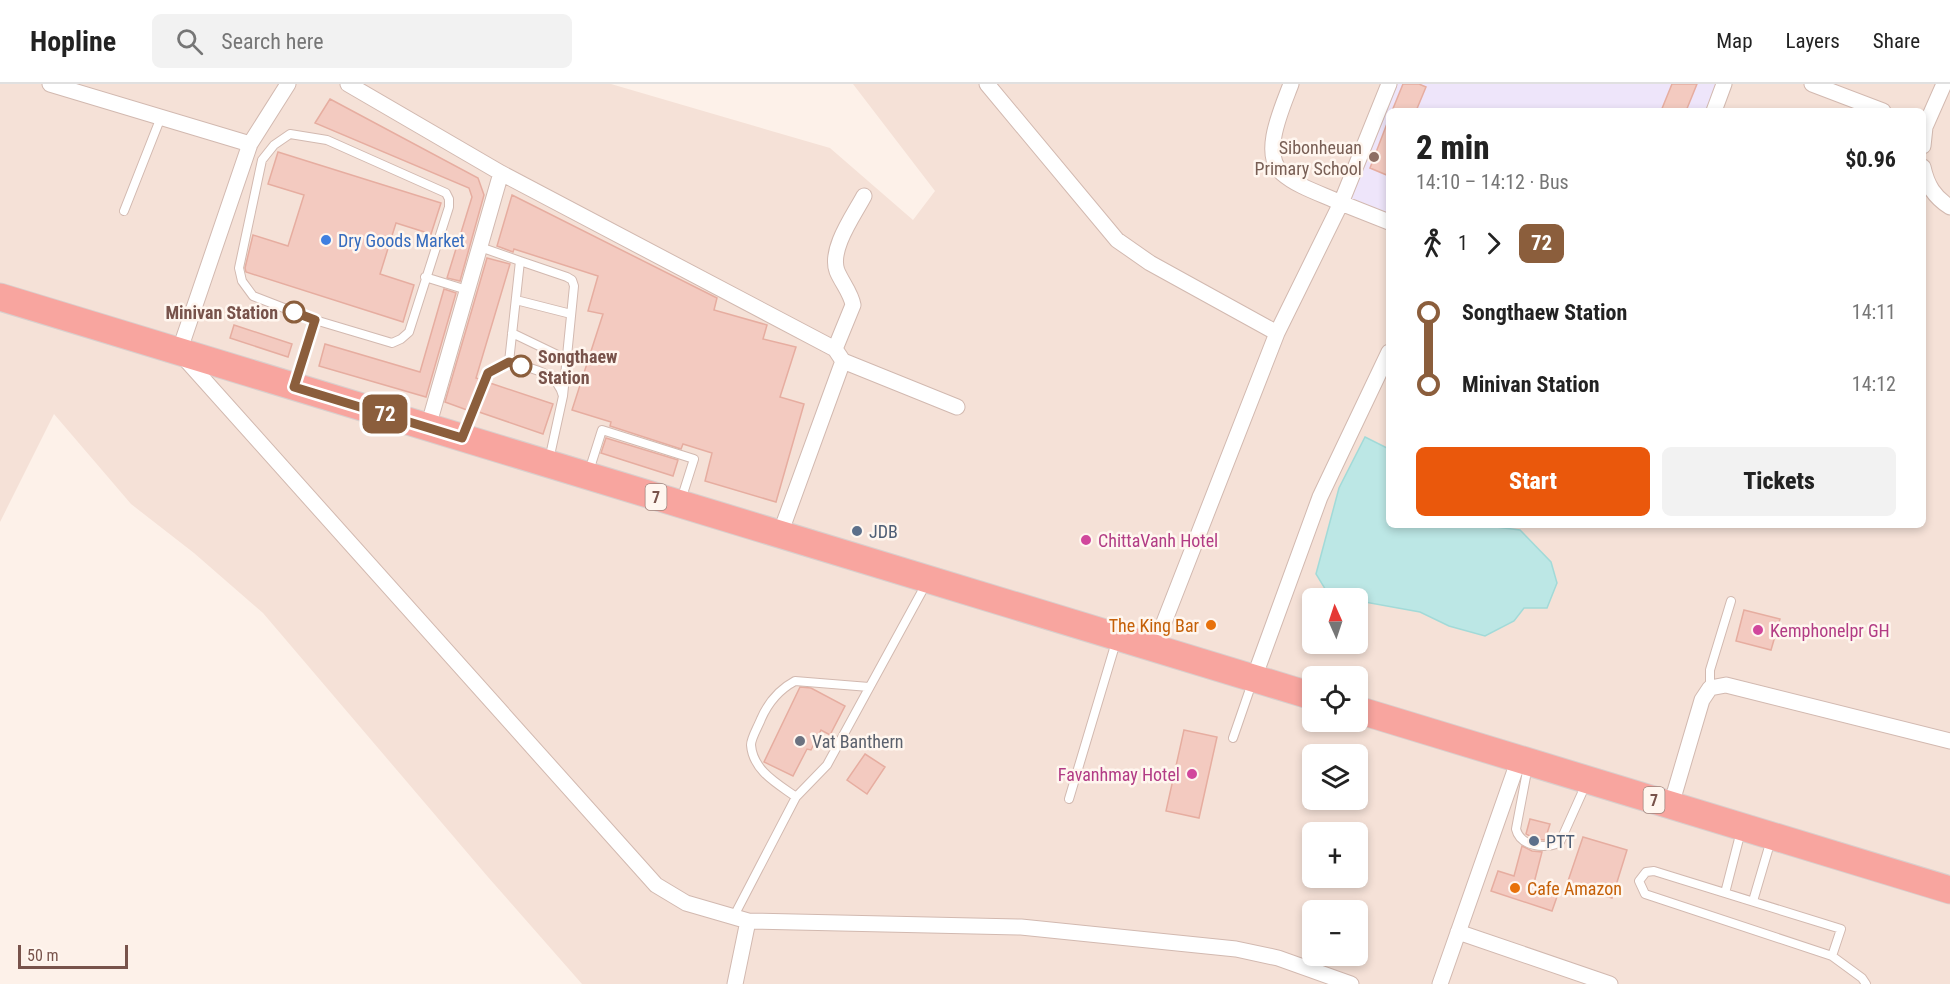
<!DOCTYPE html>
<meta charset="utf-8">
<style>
body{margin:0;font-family:"Roboto Condensed",sans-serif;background:#f2f2f2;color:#222;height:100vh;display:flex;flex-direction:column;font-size:22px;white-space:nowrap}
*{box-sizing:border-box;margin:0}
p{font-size:20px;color:#767676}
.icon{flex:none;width:33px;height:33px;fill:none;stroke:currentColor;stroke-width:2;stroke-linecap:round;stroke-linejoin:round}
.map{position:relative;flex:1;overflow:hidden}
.panel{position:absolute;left:1386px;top:24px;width:540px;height:420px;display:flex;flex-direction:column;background:#fff;border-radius:9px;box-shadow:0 3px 9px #0003}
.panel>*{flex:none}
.badge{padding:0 12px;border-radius:9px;font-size:21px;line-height:39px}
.needle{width:39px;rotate:357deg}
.fabs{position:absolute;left:1302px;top:504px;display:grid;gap:12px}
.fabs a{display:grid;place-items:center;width:66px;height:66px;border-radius:9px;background:#fff;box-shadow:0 3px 9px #0003;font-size:30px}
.scale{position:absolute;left:18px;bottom:15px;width:110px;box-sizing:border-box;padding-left:6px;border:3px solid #78534b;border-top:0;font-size:16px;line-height:21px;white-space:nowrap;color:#78534b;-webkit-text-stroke:4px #fff6ef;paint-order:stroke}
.map>.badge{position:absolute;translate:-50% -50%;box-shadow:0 0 0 3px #fff}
.legs{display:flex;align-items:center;gap:9px;height:66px;padding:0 30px;font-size:20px}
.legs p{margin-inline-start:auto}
.overview{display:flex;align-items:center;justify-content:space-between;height:102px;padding:0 30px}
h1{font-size:33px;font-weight:800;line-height:45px}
.primary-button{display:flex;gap:12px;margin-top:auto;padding:12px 30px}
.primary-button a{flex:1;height:69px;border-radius:9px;background:#ea580c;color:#fff;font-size:24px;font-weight:800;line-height:69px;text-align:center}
.primary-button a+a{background:#f2f2f2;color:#222}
ul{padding:0 30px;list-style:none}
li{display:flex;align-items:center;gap:21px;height:72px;font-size:22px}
li i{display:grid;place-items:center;width:9px;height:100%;margin:0 8px;background:currentColor}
li i::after{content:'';width:15px;height:15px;margin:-8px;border:4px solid;border-radius:50%;background:#fff}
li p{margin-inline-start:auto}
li:first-child i{background:linear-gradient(#0000 50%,currentColor 0)}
li:last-child i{background:linear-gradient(currentColor 50%,#0000 0)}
header{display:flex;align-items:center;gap:36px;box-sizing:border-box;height:84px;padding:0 30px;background:#fff;border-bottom:2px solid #e0e0e0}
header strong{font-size:28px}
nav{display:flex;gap:33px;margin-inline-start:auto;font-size:21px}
.search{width:420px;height:54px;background:#f2f2f2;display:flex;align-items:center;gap:15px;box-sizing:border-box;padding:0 21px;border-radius:9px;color:#767676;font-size:22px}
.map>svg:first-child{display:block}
</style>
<header>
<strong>Hopline</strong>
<div class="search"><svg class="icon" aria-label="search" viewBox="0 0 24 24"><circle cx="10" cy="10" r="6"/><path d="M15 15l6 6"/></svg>Search here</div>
<nav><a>Map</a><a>Layers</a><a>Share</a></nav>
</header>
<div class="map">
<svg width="1950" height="900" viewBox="0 0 1950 900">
<rect width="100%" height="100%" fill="#fdf1e9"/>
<!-- residential -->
<path fill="#f5e1d7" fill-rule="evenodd" d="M0,0h611l219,64 83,72 22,-29 -82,-107h1097v900h-1368l-94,-107 -225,-264 -69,-60 -63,-49 -77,-90 -54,108zM1389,27h534v414h-534zM1312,514h46v46h-46zM1312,592h46v46h-46zM1312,670h46v46h-46zM1312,748h46v46h-46zM1312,826h46v46h-46z"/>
<!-- education -->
<path fill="#eee5fa" d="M1389,0h335l-10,27h-325v111l-48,-19z"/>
<!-- water -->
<path fill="#bce7e5" stroke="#a2dad8" stroke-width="1.5" d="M1365,353l24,12v76h91l40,5 31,32 6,21 -10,25h-23l-10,13 -29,15 -36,-10 -29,-14 -55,-10 -7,7v-11l-28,-1 -14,-23 23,-86z"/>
<!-- building -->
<path fill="#f3cac0" stroke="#e6ada0" stroke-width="1.5" d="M1403,0h16l7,3 -10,24h-24z
M1672,0h25l-11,27h-25z
M330,15l148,79 6,17 -24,86 -13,-3 25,-81 -3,-9 -154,-65z
M1388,37h1v55l-19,-8z
M278,68l163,51 -10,31 -35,-11 -16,51 34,11 -11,37 -157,-50 -1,-4 8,-33 35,11 16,-51 -36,-11z
M512,111l205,103 -3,12 53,15 -4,14 33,8 -16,50 24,7 -28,98 -71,-21 7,-28 -29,-9 -2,5 -71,-23 1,-4 -39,-12 31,-96 -15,-3 10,-35 -84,-27 -1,3 -16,-6z
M487,174l23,6 -34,114 3,1 -12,31 -22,-8z
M444,205l12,4 -30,104 -107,-31 6,-22 95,28z
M234,241l58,19 -4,13 -58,-19z
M490,299l63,21 -10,30 -64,-22z
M606,354l72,22 -5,16 -72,-23z
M1744,526l36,9 -9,31 -35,-9z
M800,603l11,1 34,18 -15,29 -9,-5 -10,20 -4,-1 -14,27 -29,-14z
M1184,646l33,7 -18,81 -33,-7z
M865,670l20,13 -18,27 -20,-14z
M1530,735l20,5 -5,16 -10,-1 -9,-5z
M1583,753l44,13 -15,48 -45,-14z
M1522,762l10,5 10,1 -8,31 25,8 -7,20 -61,-20 7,-20 16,5z"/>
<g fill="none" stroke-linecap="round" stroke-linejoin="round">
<defs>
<path id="lane" d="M290,50l37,6 119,53 3,6v8l-40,125 -8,7 -9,4 -77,-23 -62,-24 -11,-15 -3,-13 23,-108 12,-15z
M124,127l37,-94
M520,177l47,16 5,3 2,6 -11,110
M425,193l42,13
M516,216l55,14
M512,249l54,26
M509,278c22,7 48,9 54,34l-14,64
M296,297l19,-61
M464,350l24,-61 21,-11 11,-101 -40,-14
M589,387l13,-41 92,29 -13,41
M1710,604v-18l21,-69
M1233,654l19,-55
M1528,682l-12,63c4,17 29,21 44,13l26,-58
M796,713c-18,-13 -43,-26 -45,-52 0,-7 7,-18 10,-26 7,-16 19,-30 34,-38l74,6
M1069,715l47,-157
M1725,809l16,-62
M1753,817l18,-61
M734,832l62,-119 31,-32 99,-181
M1832,872l9,-27 -187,-58 -8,1 -7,9 6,13 187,62 30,22 4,6"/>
<path id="street" d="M50,0l200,60 -71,208 477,533 30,18 62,18 273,6 215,22 42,9 73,26
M348,0l153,89 334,176 8,12 -63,173
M987,0l130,156 33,23 127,70
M1812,0l71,27
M1714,27l10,-27
M250,60l38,-60
M1923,62l2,-19 19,-43
M1923,83c4,18 11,30 27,40
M1389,138l-48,-19 48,-119
M835,265l18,-44c-2,-12 -11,-22 -16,-34 -8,-22 17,-56 27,-75
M843,277l114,46
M428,343l73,-254
M1154,564l123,-315 64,-130c-19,-9 -43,-16 -59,-30 -22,-19 1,-67 9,-89
M1254,594l66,-181 69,-145
M1671,721l31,-105 8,-12 16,-3 224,56
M1458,848l152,52
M735,900l13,-63
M1440,900l79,-225"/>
<path id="highway" d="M0,213l1312,399
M1358,626l592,180"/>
</defs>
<!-- lane casing -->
<use href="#lane" stroke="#d2b9b0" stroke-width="10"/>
<!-- street casing -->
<use href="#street" stroke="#d2b9b0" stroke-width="17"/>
<!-- highway casing -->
<use href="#highway" stroke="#d9cfcd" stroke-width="29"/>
<!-- lane -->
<use href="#lane" stroke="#fff" stroke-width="8"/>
<!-- street -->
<use href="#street" stroke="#fff" stroke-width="15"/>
<!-- highway -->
<use href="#highway" stroke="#f8a59f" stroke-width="27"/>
</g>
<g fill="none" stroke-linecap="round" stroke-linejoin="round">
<defs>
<path id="line-1" d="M294,228l21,8 -21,67 168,51 26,-65 21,-11 12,4"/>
</defs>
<!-- line-1 casing -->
<use href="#line-1" stroke="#fff" stroke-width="14"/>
<!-- line-1 -->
<use href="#line-1" stroke="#8b5e3c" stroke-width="9"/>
</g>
<!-- markers -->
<circle fill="#8d6e63" stroke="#fff6ef" stroke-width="2" cx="1374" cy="73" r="6"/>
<circle fill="#3f7fe0" stroke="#fff6ef" stroke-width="2" cx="326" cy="156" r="6"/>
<g fill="#fff" stroke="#8b5e3c" stroke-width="3">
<circle cx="294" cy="228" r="10"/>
<circle cx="521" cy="282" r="10"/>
</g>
<g fill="#5c6f8a" stroke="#fff6ef" stroke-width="2">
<circle cx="857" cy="447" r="6"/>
<circle cx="1534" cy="757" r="6"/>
</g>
<g fill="#d1479c" stroke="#fff6ef" stroke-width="2">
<circle cx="1086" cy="456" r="6"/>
<circle cx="1758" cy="546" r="6"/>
<circle cx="1192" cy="690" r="6"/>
</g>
<g fill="#e8710a" stroke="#fff6ef" stroke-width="2">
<circle cx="1211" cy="541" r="6"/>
<circle cx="1515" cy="804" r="6"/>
</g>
<circle fill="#6b7280" stroke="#fff6ef" stroke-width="2" cx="800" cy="657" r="6"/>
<g text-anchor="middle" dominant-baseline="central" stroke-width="5" stroke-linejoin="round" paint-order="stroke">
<!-- shield labels -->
<g fill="#fff6ef" stroke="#a0847c" stroke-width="1.5">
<rect x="645.5" y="400" width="21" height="26" rx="4.5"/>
<rect x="1643.5" y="703" width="21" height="26" rx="4.5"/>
</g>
<g font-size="16" font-weight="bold" fill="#78534b">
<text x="656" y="413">7</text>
<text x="1654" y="716">7</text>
</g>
<!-- education labels -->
<g font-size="18" fill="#785e54" stroke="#fff6ef" text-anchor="end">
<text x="1362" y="63">Sibonheuan<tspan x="1362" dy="21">Primary School</tspan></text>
</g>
<!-- shop labels -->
<g font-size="18" fill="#366cbe" stroke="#fff6ef" text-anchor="start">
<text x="338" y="156">Dry Goods Market</text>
</g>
<!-- stop labels -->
<g font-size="18" font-weight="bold" fill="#78534b" stroke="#fff6ef" text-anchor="end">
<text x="278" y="228">Minivan Station</text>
<text x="538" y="272" text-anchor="start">Songthaew<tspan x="538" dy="21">Station</tspan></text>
</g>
<!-- service labels -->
<g font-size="18" fill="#4e5e75" stroke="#fff6ef" text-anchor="start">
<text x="869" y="447">JDB</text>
<text x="1546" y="757">PTT</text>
</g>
<!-- hotel labels -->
<g font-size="18" fill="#b23c85" stroke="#fff6ef" text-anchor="start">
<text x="1098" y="456">ChittaVanh Hotel</text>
<text x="1770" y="546">Kemphonelpr GH</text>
<text x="1180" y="690" text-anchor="end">Favanhmay Hotel</text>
</g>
<!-- food labels -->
<g font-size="18" fill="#c56008" stroke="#fff6ef" text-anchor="end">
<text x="1199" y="541">The King Bar</text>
<text x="1527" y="804" text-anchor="start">Cafe Amazon</text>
</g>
<!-- worship labels -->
<g font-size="18" fill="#5b616d" stroke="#fff6ef" text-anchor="start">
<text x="812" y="657">Vat Banthern</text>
</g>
</g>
</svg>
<div class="fabs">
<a><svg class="needle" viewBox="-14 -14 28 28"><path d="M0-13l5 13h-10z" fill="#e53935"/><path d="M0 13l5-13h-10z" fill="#767676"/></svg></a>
<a><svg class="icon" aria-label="locate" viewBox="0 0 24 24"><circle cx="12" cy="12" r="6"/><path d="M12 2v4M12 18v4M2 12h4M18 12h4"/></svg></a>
<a><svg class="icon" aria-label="layers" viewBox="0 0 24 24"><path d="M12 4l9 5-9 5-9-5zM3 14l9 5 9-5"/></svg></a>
<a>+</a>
<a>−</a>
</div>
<div class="scale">50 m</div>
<b class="badge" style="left:385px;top:330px;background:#8b5e3c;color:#fff">72</b>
<section class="panel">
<div class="overview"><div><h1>2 min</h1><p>14:10 – 14:12 · Bus</p></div><b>$0.96</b></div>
<div class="legs"><svg class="icon" aria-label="walk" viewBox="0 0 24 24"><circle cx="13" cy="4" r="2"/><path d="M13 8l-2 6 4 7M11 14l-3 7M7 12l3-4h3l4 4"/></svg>1<svg class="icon" aria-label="forward" viewBox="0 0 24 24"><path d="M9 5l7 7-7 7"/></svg><b class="badge" style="background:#8b5e3c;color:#fff">72</b></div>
<ul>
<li><i style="color:#8b5e3c"></i><b>Songthaew Station</b><p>14:11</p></li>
<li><i style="color:#8b5e3c"></i><b>Minivan Station</b><p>14:12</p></li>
</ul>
<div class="primary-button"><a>Start</a><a>Tickets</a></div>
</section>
</div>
